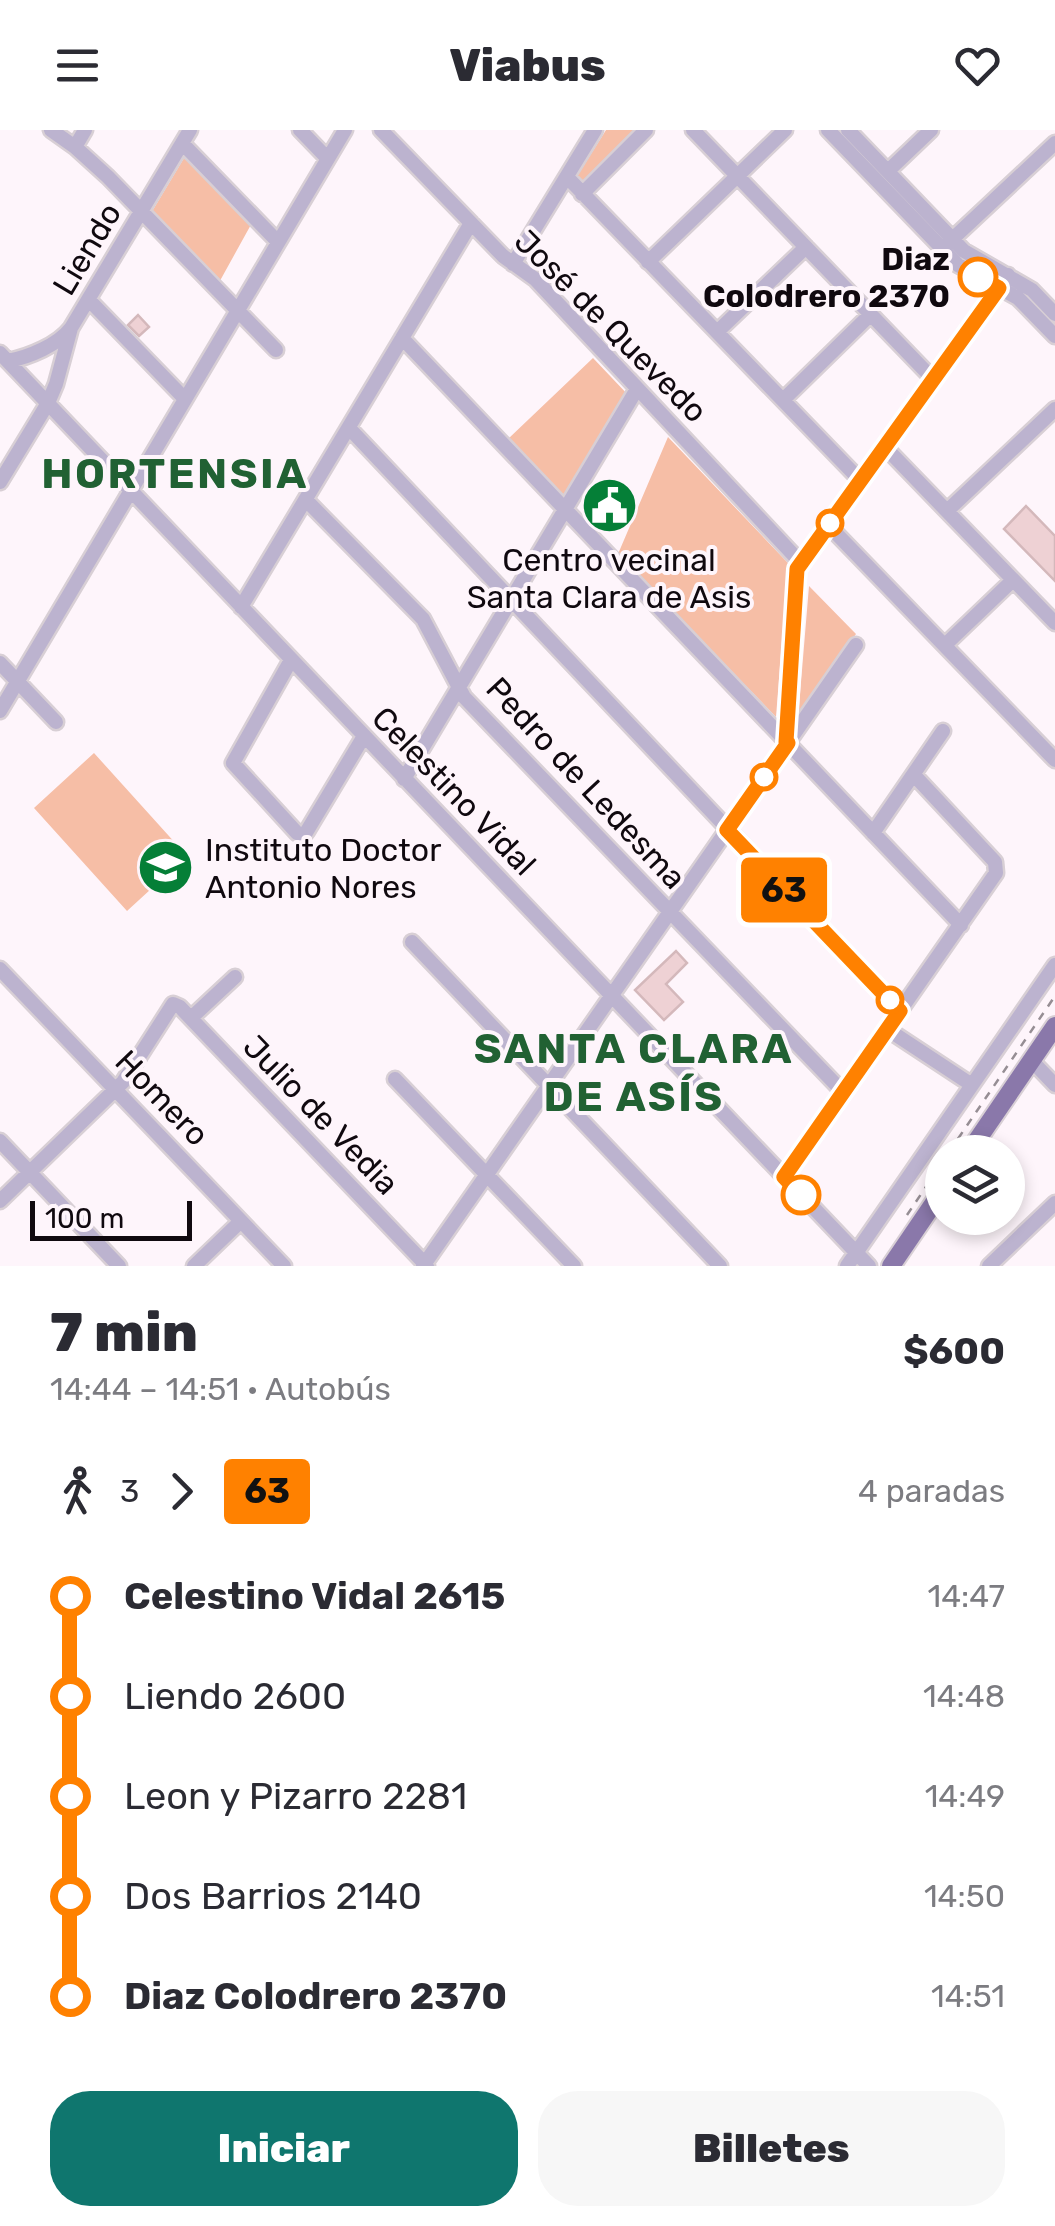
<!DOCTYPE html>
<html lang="es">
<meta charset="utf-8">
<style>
body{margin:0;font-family:Rubik,sans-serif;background:#f7f7f7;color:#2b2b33;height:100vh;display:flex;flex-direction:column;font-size:38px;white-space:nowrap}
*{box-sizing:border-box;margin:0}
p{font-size:32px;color:#7c7c81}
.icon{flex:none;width:55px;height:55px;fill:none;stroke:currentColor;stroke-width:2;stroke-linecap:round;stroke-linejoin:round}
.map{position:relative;height:1136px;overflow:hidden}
.sheet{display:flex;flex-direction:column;background:#fff;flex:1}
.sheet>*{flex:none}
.badge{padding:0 20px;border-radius:8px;font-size:35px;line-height:65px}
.buttons{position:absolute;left:925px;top:1005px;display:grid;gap:20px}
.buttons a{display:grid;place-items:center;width:100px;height:100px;border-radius:50%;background:#fff;box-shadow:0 5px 15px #0003;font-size:50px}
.scale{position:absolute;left:30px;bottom:25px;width:162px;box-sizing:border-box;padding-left:10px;border:5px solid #10090f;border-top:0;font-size:28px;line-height:35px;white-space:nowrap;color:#10090f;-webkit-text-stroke:8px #fef5fb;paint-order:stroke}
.map>.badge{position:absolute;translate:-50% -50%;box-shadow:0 0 0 5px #fff}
.legs{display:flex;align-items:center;gap:15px;height:110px;padding:0 50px;font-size:32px}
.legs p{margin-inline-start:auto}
.head{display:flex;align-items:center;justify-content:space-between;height:170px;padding:0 50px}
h1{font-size:55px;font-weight:800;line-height:75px}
.button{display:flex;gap:20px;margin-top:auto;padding:20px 50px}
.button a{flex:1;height:115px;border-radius:40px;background:#0f766e;color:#fff;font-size:40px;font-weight:800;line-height:115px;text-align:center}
.button a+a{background:#f7f7f7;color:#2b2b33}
ul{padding:0 50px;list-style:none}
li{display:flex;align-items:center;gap:35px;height:100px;font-size:38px}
li i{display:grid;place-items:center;width:15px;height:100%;margin:0 12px;background:currentColor}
li i::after{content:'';width:25px;height:25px;margin:-12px;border:8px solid;border-radius:50%;background:#fff}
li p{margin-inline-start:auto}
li:first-child i{background:linear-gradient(#0000 50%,currentColor 0)}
li:last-child i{background:linear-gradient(currentColor 50%,#0000 0)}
header{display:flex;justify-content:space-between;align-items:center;height:130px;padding:0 50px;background:#fff;font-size:45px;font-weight:800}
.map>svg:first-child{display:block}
</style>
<header><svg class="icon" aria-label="menu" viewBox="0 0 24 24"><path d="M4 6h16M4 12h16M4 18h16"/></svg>Viabus<svg class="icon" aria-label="heart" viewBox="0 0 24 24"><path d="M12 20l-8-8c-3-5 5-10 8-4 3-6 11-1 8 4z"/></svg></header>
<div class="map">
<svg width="1055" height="1136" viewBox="0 0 1055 1136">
<rect width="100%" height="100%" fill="#fef5fb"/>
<!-- green -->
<path fill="#f6bea6" d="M606,0h37l-58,54h-3l-5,-8z
M187,23l66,68 -37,67 -68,-70z
M593,228l37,39 -65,104 -58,-61z
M668,307l120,126 -12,154 -158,-163z
M809,456l47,48 -58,84z
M94,623l93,103 -60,55 -93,-103z"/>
<!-- building -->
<path fill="#eed1d4" stroke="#d4b8bb" stroke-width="2.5" d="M138,185l11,12 -10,9 -11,-11z
M1026,376l29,30v45l-51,-52z
M676,821l11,12 -21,21 17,18 -19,18 -29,-30z"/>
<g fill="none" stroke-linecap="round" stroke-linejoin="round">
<defs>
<path id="minor" d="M51,0l24,17 33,30 168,173
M300,0l27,28
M381,0l122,126 32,23 266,284
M693,0l240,249
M828,0l130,135 60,33 37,38
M848,0l116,121 68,39 23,24
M182,13l96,99
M75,17l10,-17
M888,41l43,-41
M567,47l293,303
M582,64l64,-64
M946,115l109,-102
M648,132l137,-132
M513,134l82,-134
M89,170l95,98
M717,202l89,-85
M402,208l559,587
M0,223l869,913
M8,231c21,-4 50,-16 63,-33
M783,270l88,-86
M349,298l551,583
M884,316l171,177
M0,352l48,-79 8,-19 15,-56 119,-198
M306,370l117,119 41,78 379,395
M947,381l108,-102
M828,395l227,235
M241,477l230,-384
M945,515l68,-65
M291,530l-58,103 64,70 7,2 3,-4 57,-95
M0,533l56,59
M0,581l345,-581
M786,612l11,-173 211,-294
M404,649l233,-390
M873,703l70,-102
M412,812l308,324
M0,839l284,297
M191,888l44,-41
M887,899l85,56
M1032,931l23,24
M395,949l179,187
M0,1011l119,125
M784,1047l212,-304 -1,-11 -81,-87
M0,1071l123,-119 50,-78 7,3 247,259
M194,1136l47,-45
M423,1136l433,-621
M847,1136l208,-301
M989,1136l66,-63"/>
<path id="major" d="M969,1022l86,-126
M891,1136l51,-75"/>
</defs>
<!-- minor casing -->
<use href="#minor" stroke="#d8cfd5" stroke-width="19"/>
<!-- major casing -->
<use href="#major" stroke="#d8cfd5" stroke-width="22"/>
<!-- path -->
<path stroke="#968e94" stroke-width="2.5" stroke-dasharray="8 8" stroke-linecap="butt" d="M949,1022l106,-156
M907,1085l35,-52"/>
<!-- minor -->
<use href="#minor" stroke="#bcb3cf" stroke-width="14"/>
<!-- major -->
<use href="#major" stroke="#8a78aa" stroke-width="18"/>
</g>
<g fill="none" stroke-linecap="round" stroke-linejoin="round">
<defs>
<path id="line-1" d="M801,1065l-17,-18 116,-166 -173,-181 61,-87 -2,-1 11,-173 202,-281 -21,-11"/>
</defs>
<!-- line-1 casing -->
<use href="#line-1" stroke="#fff" stroke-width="22"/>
<!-- line-1 -->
<use href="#line-1" stroke="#ff8100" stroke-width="15"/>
</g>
<!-- icons -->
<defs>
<symbol id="civic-disc" viewBox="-11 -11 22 22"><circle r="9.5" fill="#057f37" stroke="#fef5fb"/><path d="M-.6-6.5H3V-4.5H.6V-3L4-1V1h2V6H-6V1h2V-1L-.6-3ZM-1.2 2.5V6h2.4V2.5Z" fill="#fff"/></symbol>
<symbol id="university-disc" viewBox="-11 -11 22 22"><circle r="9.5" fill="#057f37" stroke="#fef5fb"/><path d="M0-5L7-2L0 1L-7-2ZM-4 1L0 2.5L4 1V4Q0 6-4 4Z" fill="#fff"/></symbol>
</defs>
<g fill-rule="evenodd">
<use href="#civic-disc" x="578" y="344" width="63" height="63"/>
<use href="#university-disc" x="134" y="706" width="63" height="63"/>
</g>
<!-- markers -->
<g fill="#fff" stroke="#ff8100" stroke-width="5">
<circle cx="978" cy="147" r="18"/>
<circle cx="830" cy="393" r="12"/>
<circle cx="764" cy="647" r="12"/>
<circle cx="890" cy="870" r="12"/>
<circle cx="801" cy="1065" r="18"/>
</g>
<g text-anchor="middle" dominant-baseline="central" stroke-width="8" stroke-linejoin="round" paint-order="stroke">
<!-- street labels -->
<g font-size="32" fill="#10090f" stroke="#fef5fb">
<text transform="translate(87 119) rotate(-59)">Liendo</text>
<text transform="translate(611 196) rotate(45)">José de Quevedo</text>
<text transform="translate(586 653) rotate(47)">Pedro de Ledesma</text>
<text transform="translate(454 661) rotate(46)">Celestino Vidal</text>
<text transform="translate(162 968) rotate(46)">Homero</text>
<text transform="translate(321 985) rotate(46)">Julio de Vedia</text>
</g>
<!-- stop labels -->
<g font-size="32" font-weight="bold" fill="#10090f" stroke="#fef5fb" text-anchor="end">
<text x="950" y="129">Diaz<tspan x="950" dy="37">Colodrero 2370</tspan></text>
</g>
<!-- poi labels -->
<g font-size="32" fill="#10090f" stroke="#fef5fb">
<text x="609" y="430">Centro vecinal<tspan x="609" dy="37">Santa Clara de Asis</tspan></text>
<text x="205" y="720" text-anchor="start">Instituto Doctor<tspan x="205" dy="37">Antonio Nores</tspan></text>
</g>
<!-- district labels -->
<g font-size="42" font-weight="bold" letter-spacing="2.5" fill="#216133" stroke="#fef5fb">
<text x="175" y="344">HORTENSIA</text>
<text x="634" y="919">SANTA CLARA<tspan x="634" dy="48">DE ASÍS</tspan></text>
</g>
</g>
</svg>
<div class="buttons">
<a><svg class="icon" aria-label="layers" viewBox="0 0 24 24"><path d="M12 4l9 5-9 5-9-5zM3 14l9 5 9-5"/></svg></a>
</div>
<div class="scale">100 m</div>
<b class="badge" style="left:784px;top:760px;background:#ff8100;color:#111">63</b>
</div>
<section class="sheet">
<div class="head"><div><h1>7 min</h1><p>14:44 – 14:51 · Autobús</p></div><b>$600</b></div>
<div class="legs"><svg class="icon" aria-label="walk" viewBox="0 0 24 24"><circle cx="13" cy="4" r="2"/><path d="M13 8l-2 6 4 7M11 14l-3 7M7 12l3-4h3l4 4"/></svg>3<svg class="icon" aria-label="forward" viewBox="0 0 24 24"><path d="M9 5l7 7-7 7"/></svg><b class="badge" style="background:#ff8100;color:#111">63</b><p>4 paradas</p></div>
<ul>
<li><i style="color:#ff8100"></i><b>Celestino Vidal 2615</b><p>14:47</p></li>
<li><i style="color:#ff8100"></i><span>Liendo 2600</span><p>14:48</p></li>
<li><i style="color:#ff8100"></i><span>Leon y Pizarro 2281</span><p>14:49</p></li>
<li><i style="color:#ff8100"></i><span>Dos Barrios 2140</span><p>14:50</p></li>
<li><i style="color:#ff8100"></i><b>Diaz Colodrero 2370</b><p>14:51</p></li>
</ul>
<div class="button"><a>Iniciar</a><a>Billetes</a></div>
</section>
